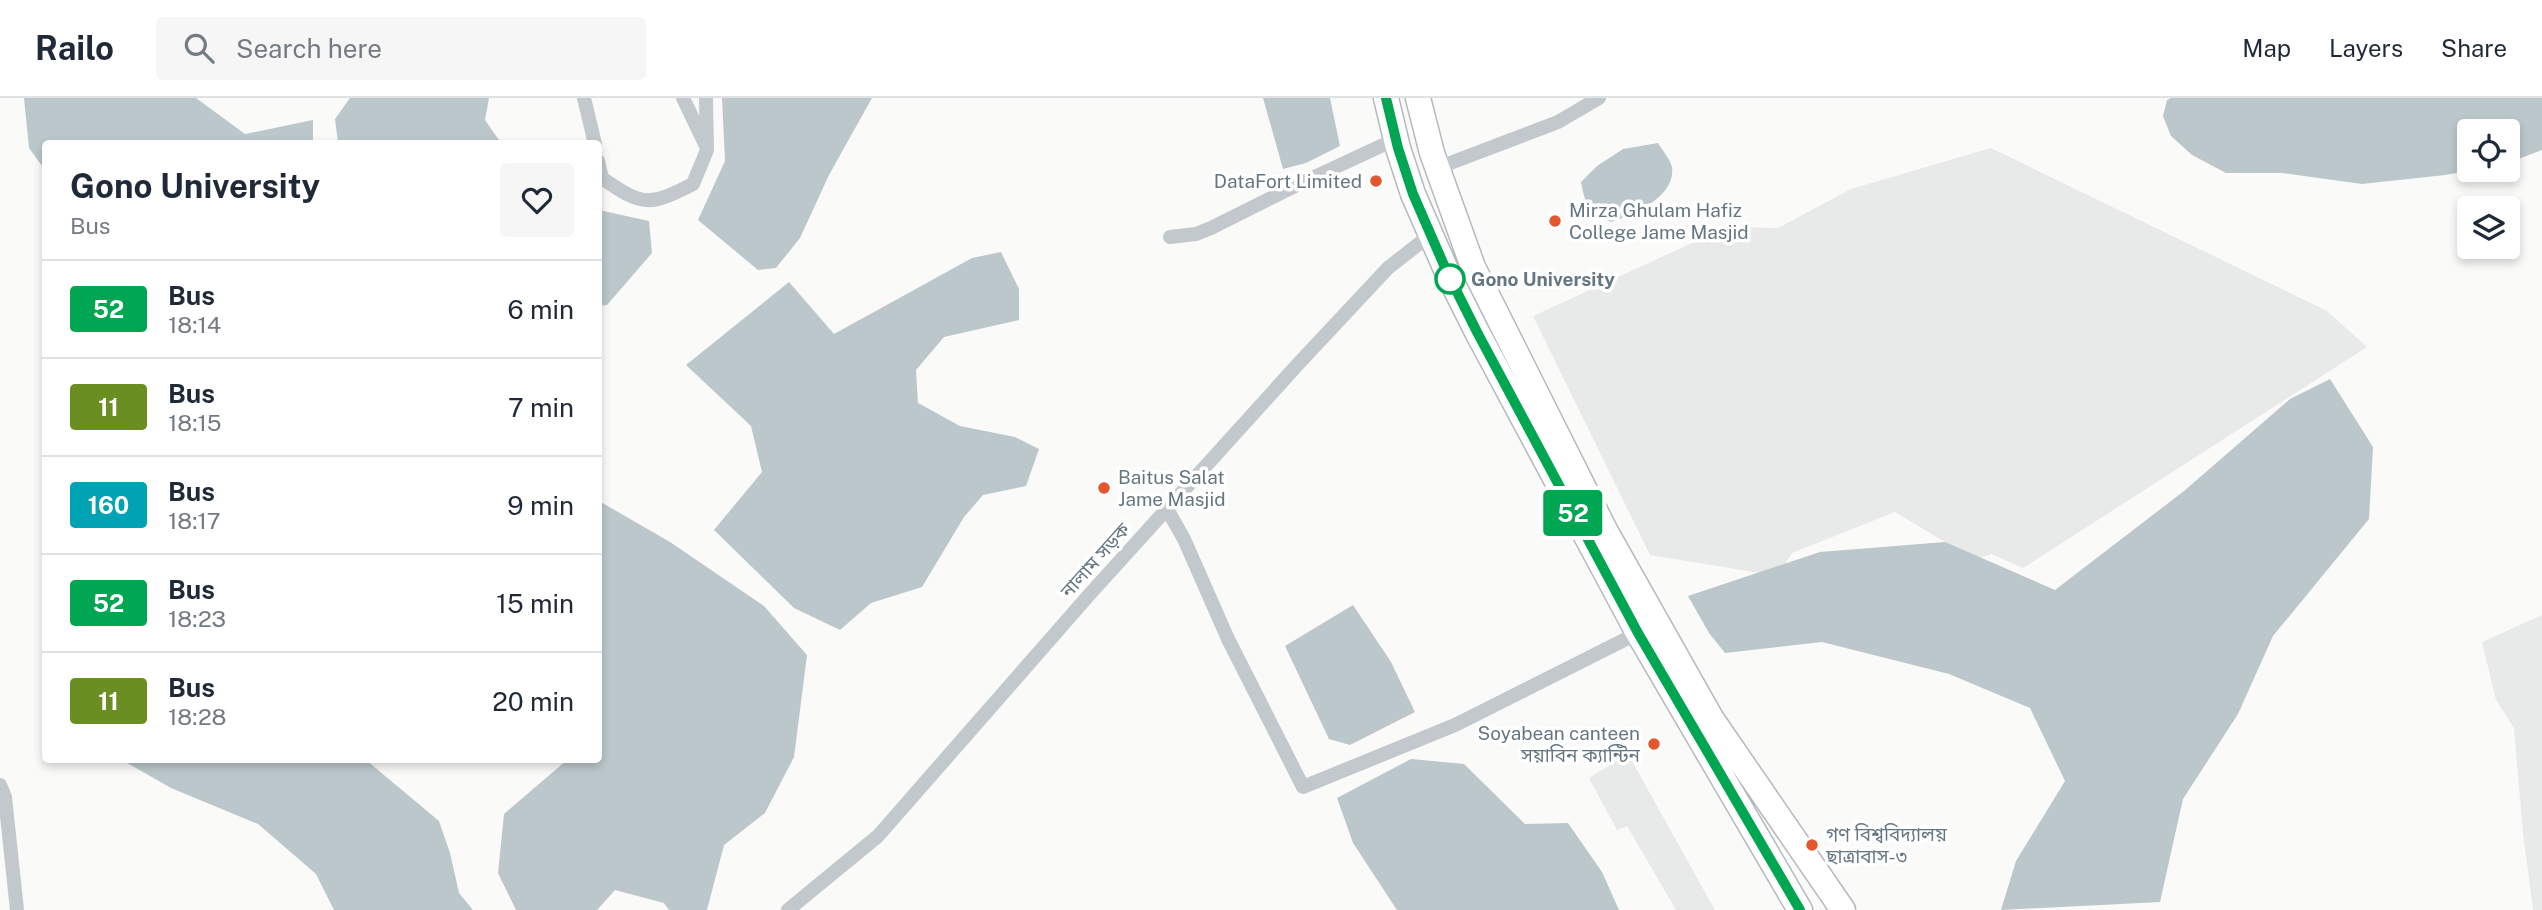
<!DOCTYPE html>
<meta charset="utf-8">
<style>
body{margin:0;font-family:"Public Sans","Noto Sans Bengali",sans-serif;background:#f6f6f7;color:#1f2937;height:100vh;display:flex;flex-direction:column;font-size:26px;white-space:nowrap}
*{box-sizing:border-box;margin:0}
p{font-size:23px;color:#747a83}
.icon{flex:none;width:38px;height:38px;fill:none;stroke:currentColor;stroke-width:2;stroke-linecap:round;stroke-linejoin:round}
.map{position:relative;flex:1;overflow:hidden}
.sheet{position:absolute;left:42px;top:42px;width:560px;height:623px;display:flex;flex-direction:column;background:#fff;border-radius:7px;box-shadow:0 4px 10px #0003}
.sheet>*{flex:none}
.badge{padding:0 14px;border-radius:5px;font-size:24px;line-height:46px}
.buttons{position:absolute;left:2457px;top:21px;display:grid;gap:14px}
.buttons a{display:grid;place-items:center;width:63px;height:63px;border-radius:7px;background:#fff;box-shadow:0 4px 10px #0003;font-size:35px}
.map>.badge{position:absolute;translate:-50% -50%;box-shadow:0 0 0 4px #fff}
.round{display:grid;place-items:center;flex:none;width:74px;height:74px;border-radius:7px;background:#f6f6f7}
.head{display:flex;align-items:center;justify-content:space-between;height:119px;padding:0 28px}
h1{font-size:33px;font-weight:700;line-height:52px}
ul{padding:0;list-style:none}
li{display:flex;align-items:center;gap:21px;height:98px;padding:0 28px;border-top:2px solid #e0e1e3}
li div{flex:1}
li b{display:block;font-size:26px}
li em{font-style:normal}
li .badge{min-width:77px;font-weight:700;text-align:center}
header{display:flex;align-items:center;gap:42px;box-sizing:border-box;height:98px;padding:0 35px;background:#fff;border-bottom:2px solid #e0e1e3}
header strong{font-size:33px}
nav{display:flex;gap:38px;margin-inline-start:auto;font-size:24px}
.search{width:490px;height:63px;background:#f6f6f7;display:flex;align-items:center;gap:18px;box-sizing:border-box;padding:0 24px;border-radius:7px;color:#747a83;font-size:26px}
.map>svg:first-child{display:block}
</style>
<header>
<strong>Railo</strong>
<div class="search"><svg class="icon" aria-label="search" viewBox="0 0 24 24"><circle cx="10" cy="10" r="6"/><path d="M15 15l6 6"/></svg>Search here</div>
<nav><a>Map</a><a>Layers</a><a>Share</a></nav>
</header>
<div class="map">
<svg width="2542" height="812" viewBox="0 0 2542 812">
<rect width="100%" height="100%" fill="#fafaf8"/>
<!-- built -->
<path fill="#e8e9e9" d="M1991,50l336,163 40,36 -344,221 -32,-14 -16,6 -80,-48 -103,41 -14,23 -128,-21 -117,-239 194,-89 51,1 73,-39z
M2542,517v295h-9l-10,-77 -9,-105 -18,-28 -14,-58z
M1628,656l87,156h-39l-49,-84 -10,4 -28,-52z"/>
<!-- water -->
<path fill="#bbc7cb" d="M24,0h172l49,36 68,-14v23l-267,1 -1,26 -16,-22z
M350,0h139l-4,22 16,23h-163l-3,-24z
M722,0h150l-43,77 -29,63 -24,30 -18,2 -60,-50 27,-59z
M1263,0h67l10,48 -34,17 -23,6z
M2171,0h371v52l-34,13v-32h-39v39h5l-29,5 -83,9 -80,-11h-56l-34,-18 -21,-19 -8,-20 4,-16z
M1658,45c4,7 12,16 14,24 4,30 -39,48 -61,55 -22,-9 -26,-18 -30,-40l16,-16 26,-17z
M599,112l50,11 3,32 -45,52 -8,1z
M1001,154l18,37v31l-75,17 -28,33 2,33 42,23 55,11 24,12 -13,37 -43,9 -19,22 -42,70 -51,16 -31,27 -46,-22 -80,-78 48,-58 -11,-46 -65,-61 103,-83 45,52 138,-76z
M2330,281l43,68 -4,72 -96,117 -35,78 -55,85 -23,103 -159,8 15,-49 49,-80 -35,-73 -81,-34 -127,-32 -97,11 -16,-20 -21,-37 132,-44 125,-10 110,48 129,-99 106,-92z
M599,403l71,41 94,64 43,49 -13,102 -29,56 -41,32 -17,65h-38l-5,-7 -49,-13 -18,20h-81l-18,-37 6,-59 63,-54h31l1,-57 3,-9 -4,-9z
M1353,507l38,57 24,50 -65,33 -21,-6 -44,-93z
M1411,661l53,5 61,60 43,-1 34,49 17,38h-222l-44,-67 -16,-45z
M122,662h244l73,61 11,32 9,40 14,17h-139l-18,-36 -58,-50 -87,-36z"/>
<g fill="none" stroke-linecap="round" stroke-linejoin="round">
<defs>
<path id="trunk" d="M1386,0l12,50 15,46 34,78 30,60 161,301 162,277
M1418,0l14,55 41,114 133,265 105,186 132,192"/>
</defs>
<!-- trunk casing -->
<use href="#trunk" stroke="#b4b9bd" stroke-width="27"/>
<!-- minor -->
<path stroke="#c3c8cc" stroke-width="14" d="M584,0l11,46
M683,0l22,46
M598,63l4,17c41,29 48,28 91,6l14,-34 -1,-52
M1437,70l121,-46 41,-24
M1170,139l26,-3 15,-6 84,-42 101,-47
M1167,411l17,30 44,100 75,148 152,-62 183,-92
M0,687l5,12 12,113
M788,812l90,-74 211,-241 210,-232 89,-95 42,-33"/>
<!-- trunk -->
<use href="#trunk" stroke="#fff" stroke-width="24"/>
</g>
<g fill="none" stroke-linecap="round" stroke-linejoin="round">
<defs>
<path id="line" d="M1386,0l12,50 15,46 34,78 30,60 161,301 162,277"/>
</defs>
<!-- line casing -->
<use href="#line" stroke="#fff" stroke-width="16"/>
<!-- line -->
<use href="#line" stroke="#00a651" stroke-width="10"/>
</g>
<!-- markers -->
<g fill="#e4572e" stroke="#fff" stroke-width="2.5">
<circle cx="1376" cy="83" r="7"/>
<circle cx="1555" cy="123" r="7"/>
<circle cx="1104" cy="390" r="7"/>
<circle cx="1654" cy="646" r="7"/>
<circle cx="1812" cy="747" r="7"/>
</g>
<circle fill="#fff" stroke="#00a651" stroke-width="3.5" cx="1450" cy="181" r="14"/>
<g text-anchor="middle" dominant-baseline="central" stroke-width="7" stroke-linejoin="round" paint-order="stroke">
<!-- poi labels -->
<g font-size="19" fill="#657683" stroke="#fff" text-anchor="start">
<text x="1362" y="83" text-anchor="end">DataFort Limited</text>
<text x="1569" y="112">Mirza Ghulam Hafiz<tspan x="1569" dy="22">College Jame Masjid</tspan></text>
<text x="1118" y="379">Baitus Salat<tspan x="1118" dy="22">Jame Masjid</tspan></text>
<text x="1640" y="635" text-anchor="end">Soyabean canteen<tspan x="1640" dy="22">সয়াবিন ক্যান্টিন</tspan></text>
<text x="1826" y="736">গণ বিশ্ববিদ্যালয়<tspan x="1826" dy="22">ছাত্রাবাস-৩</tspan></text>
</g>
<!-- stop labels -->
<g font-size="19" font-weight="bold" fill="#657683" stroke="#fff" text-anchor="start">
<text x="1471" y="181">Gono University</text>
</g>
<!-- street labels -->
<g font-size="19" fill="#657683" stroke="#fff">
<text transform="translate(1095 462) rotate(-48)">নালাম সড়ক</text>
</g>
</g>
</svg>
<div class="buttons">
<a><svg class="icon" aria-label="locate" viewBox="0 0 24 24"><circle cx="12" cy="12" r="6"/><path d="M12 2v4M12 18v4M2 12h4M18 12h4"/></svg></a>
<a><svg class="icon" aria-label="layers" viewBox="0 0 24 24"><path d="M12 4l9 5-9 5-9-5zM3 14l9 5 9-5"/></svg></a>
</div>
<b class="badge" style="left:1573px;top:415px;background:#00a651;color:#fff">52</b>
<section class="sheet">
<div class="head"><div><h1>Gono University</h1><p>Bus</p></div><a class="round"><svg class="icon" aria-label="heart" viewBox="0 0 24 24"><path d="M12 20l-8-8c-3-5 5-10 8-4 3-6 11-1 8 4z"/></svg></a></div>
<ul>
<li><span class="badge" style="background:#00a651;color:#fff">52</span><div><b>Bus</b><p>18:14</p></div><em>6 min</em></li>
<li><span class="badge" style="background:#6b8e23;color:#fff">11</span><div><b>Bus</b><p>18:15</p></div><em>7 min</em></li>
<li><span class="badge" style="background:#00a3b4;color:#fff">160</span><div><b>Bus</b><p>18:17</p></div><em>9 min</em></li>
<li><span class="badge" style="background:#00a651;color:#fff">52</span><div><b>Bus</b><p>18:23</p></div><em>15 min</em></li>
<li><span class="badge" style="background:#6b8e23;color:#fff">11</span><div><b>Bus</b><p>18:28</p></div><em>20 min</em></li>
</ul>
</section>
</div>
